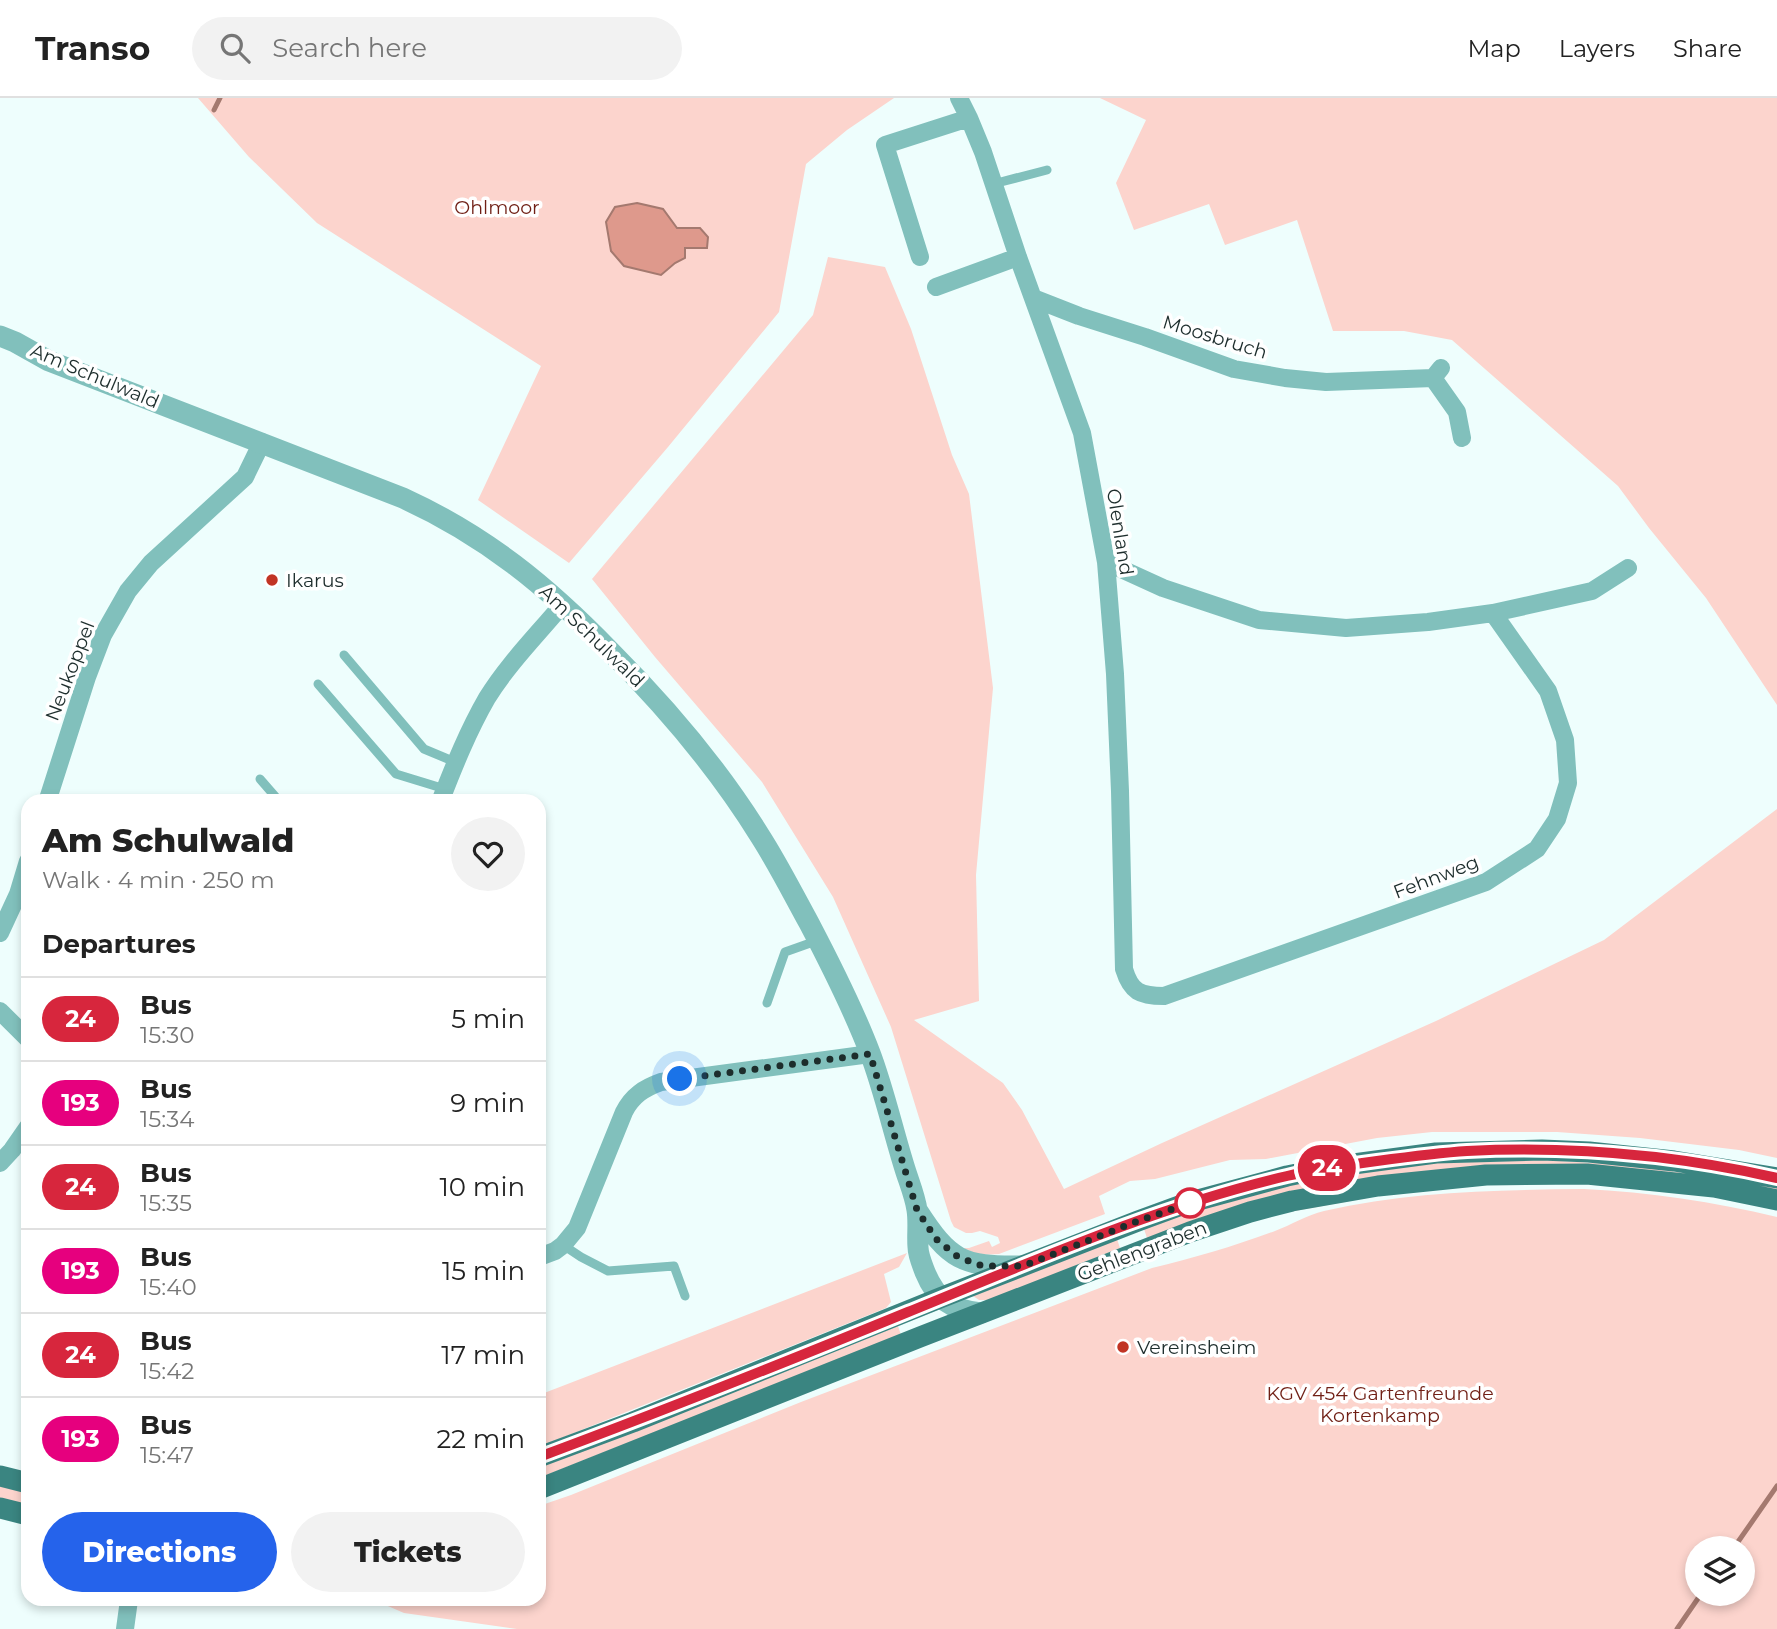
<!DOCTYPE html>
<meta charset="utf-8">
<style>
body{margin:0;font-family:Montserrat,sans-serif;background:#f2f2f2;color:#222;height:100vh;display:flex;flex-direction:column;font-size:26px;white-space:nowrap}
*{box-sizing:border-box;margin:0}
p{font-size:23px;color:#767676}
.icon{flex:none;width:38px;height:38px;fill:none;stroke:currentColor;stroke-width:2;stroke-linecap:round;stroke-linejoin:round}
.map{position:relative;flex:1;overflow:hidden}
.side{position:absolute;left:21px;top:696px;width:525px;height:812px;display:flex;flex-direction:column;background:#fff;border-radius:21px;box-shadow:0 4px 10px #0003}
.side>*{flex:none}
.badge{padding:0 14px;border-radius:23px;font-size:24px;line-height:46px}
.fabs{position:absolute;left:1685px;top:1438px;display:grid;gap:14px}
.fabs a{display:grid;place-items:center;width:70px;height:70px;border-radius:50%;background:#fff;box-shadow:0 4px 10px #0003;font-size:35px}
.you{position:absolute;width:35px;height:35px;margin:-18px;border:5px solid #fff;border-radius:50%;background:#1a73e8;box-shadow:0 0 0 10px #1a73e833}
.map>.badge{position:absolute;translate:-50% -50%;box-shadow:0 0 0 4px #fff}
h2{padding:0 21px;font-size:26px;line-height:63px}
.round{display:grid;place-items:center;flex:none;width:74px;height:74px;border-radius:37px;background:#f2f2f2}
.headline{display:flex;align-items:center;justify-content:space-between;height:119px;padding:0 21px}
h1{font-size:33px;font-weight:800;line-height:52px}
.primary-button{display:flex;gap:14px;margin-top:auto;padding:14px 21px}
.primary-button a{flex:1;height:80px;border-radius:42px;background:#2563eb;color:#fff;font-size:28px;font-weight:800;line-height:80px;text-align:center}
.primary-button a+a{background:#f2f2f2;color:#222}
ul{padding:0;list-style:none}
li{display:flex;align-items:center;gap:21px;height:84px;padding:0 21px;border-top:2px solid #e0e0e0}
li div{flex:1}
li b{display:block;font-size:26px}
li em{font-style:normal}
li .badge{min-width:77px;font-weight:700;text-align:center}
header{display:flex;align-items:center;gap:42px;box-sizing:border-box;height:98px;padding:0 35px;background:#fff;border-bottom:2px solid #e0e0e0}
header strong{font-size:33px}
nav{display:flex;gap:38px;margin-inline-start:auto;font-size:24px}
.search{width:490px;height:63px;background:#f2f2f2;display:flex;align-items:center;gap:18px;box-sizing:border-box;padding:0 24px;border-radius:38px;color:#767676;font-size:26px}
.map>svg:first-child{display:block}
</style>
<header>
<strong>Transo</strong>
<div class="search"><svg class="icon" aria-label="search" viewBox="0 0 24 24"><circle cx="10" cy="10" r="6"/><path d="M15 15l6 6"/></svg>Search here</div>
<nav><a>Map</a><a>Layers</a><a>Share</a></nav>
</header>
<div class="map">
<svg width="1777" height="1531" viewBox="0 0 1777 1531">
<rect width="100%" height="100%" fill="#eefefd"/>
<!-- green -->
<path fill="#fcd4cd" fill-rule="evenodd" d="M198,0h696l-47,32 -41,34 -27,148 -111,135 -99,116 -91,-63 63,-134 -224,-143 -68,-66zM663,111l14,19 29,20h-21v10l-10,5z
M1100,0h677v607l-71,-107 -57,-70 -31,-42 -166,-146 -48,-9h-71l-36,-111 -72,25 -16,-41 -75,26 -18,-47 30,-63z
M828,159l57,10 26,62 41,126 17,39 24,194 -17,187 3,126 -65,19 89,63 19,27 42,79 98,-46 274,-122 168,-81 173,-131v349l-38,-8 -99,-12 -83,-6h-125l-55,6 -111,21 -36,1 -75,19 -25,2 -31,15 6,18 -106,40 -20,1 -16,-7h6l20,-7 3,6 8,-4 -2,-6 -18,-6 -8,2h-6l-12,-6 -3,-6 -60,-194 -58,-130 -71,-115 -107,-125 -63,-78 221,-264z
M1542,1062l88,5 147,22v4l-235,-25 -395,72 -3,-9 41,-15 59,-19 90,-19 103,-13z
M1584,1091c65,3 130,13 193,28v412h-1260l-113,-16 -30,-13h165v-94l32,-11 230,-93 351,-134c42,-10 83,-22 123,-37 16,-6 32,-16 49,-20 86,-20 173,-21 260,-22zM1698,1451h45v45h-45z
M1117,1141l3,9 -130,52h-11l-6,-4z
M907,1155l-8,14 -15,7 7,28 -5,6 -347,139v-52z
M898,1228l3,9 -362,143v-11z
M0,1388l28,7v13l-28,-7z"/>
<!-- water -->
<path fill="#de998c" stroke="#a4796f" stroke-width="2" d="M637,105l26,6 14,19h23l8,9 -1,11h-22v10l-10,5 -14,12 -37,-9 -13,-15 -5,-29 9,-15z"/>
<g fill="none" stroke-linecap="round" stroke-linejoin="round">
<!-- stream -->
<path stroke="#a4796f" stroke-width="5" d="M214,12l6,-12
M1733,1451l44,-63
M1677,1531l24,-35"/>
<!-- service -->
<path stroke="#81c0bc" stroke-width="9" d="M993,86l54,-14
M344,557l80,94 31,13
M318,586l78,90 49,15
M260,681l20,23
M767,905l18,-51 31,-11
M563,1147l18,12 27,14 66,-5 11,30"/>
<!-- minor -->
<path stroke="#81c0bc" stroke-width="18" d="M959,0l10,20 14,34 35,105 64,176 24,129 9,112 5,117 4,178c7,23 16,27 40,27l322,-114 51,-33 20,-30 11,-36 -3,-43 -17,-49 -55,-78 99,-22 36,-23
M920,159l-35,-112 84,-27
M936,189l82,-30
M1033,200l46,18 66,21 89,32 51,9 41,4 107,-4 8,-10
M1433,280l24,34 5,26
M1106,464l57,26 96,32 87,8 82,-6 65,-9
M47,704l40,-125 16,-42 25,-44 23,-28 94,-86 17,-35
M440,704c14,-36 28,-71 47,-104 21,-34 50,-63 75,-93
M0,835l18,-39 10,-33
M0,913l28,28
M0,1065l12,-13 16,-23
M539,1159l16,-6 8,-6 14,-17 47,-116c8,-16 20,-24 37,-30l209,-28
M125,1531l4,-29"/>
<!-- tertiary -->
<path stroke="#81c0bc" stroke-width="21" d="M0,238l15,6 34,19 354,137c83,38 144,88 207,153 56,56 108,117 150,185 18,28 33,58 49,87 22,42 44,85 61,130 14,37 23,78 35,116 4,13 10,27 12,41 2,12 0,25 1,37 0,8 4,17 7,25 11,27 26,38 56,41
M917,1112c32,50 45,57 104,56"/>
<!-- primary -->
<path stroke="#3a8581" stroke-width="21" d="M539,1359l94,-35 307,-124 198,-77 49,-18 100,-27 44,-9 105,-14 106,-3 47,2 85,9 103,17
M0,1378l28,7
M539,1391l381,-152 270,-105 60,-20 42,-11 86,-15 108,-11 101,-1 127,13 63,13
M0,1410l28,7"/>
</g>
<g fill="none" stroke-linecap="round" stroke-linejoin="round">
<defs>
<path id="line" d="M539,1359c124,-46 247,-95 369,-145 123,-50 250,-106 379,-136 30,-7 60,-11 90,-15 30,-4 60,-8 90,-10 103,-5 209,4 310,27"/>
</defs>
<!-- line casing -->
<use href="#line" stroke="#fff" stroke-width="16"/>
<!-- line -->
<use href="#line" stroke="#d7263d" stroke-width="10"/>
<!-- walk -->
<path stroke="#1d2d2c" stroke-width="7" stroke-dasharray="0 12.6" d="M680,981l190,-25 47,156 19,29 22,18 22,8 11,1h32l115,-45 52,-18"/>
</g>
<!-- markers -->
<g fill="#c13424" stroke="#fff" stroke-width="2.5">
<circle cx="272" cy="482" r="7"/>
<circle cx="1123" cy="1249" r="7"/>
</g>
<circle fill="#fff" stroke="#d7263d" stroke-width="3.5" cx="1190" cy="1105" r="14"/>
<g text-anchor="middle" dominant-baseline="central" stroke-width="7" stroke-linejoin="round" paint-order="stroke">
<!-- park labels -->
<g font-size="19" fill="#701f15" stroke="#fff">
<text x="497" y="109">Ohlmoor</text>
<text x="1380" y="1295">KGV 454 Gartenfreunde<tspan x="1380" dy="22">Kortenkamp</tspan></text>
</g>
<!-- street labels -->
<g font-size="19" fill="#1d2d2c" stroke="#fff">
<text transform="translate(1215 239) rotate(17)">Moosbruch</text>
<text transform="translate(95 278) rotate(23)">Am Schulwald</text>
<text transform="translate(1120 434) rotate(81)">Olenland</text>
<text transform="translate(592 538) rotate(44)">Am Schulwald</text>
<text transform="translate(70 573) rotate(-69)">Neukoppel</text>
<text transform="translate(1436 779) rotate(-21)">Fehnweg</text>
<text transform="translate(1142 1153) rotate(-21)">Gehlengraben</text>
</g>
<!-- poi labels -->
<g font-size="19" fill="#1d2d2c" stroke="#fff" text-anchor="start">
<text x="286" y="482">Ikarus</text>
<text x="1137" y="1249">Vereinsheim</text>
</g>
</g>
</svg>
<div class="fabs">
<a><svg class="icon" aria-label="layers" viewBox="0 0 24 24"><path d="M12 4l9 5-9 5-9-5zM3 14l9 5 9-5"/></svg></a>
</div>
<div class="you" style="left:680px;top:981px"></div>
<b class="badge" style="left:1327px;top:1070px;background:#d7263d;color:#fff">24</b>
<section class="side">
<div class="headline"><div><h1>Am Schulwald</h1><p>Walk · 4 min · 250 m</p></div><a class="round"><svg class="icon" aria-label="heart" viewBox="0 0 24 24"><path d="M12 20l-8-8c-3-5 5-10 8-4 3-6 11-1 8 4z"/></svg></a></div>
<h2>Departures</h2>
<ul>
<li><span class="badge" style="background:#d7263d;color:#fff">24</span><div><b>Bus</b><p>15:30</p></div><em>5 min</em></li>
<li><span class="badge" style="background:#e6007e;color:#fff">193</span><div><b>Bus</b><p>15:34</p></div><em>9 min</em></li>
<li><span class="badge" style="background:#d7263d;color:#fff">24</span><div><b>Bus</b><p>15:35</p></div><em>10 min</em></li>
<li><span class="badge" style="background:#e6007e;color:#fff">193</span><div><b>Bus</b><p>15:40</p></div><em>15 min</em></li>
<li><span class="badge" style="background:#d7263d;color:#fff">24</span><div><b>Bus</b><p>15:42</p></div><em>17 min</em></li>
<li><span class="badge" style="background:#e6007e;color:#fff">193</span><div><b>Bus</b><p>15:47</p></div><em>22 min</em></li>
</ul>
<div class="primary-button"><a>Directions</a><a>Tickets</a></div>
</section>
</div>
